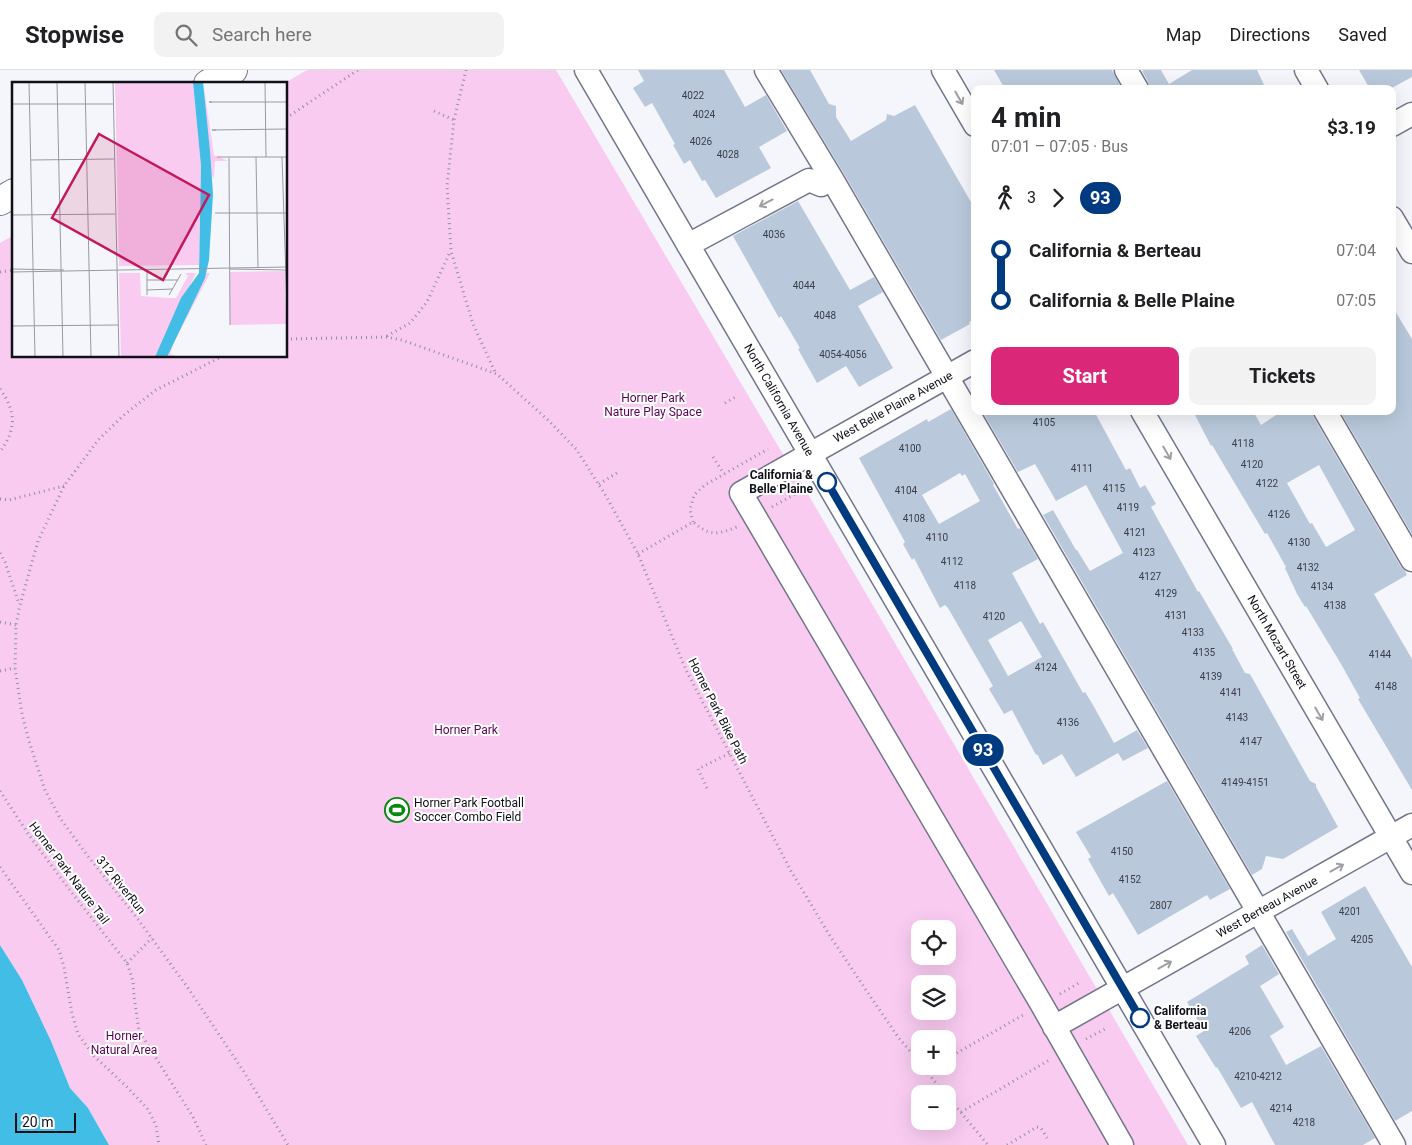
<!DOCTYPE html>
<meta charset="utf-8">
<style>
body{margin:0;font-family:Roboto,sans-serif;background:#f2f2f2;color:#202124;height:100vh;display:flex;flex-direction:column;font-size:19px;white-space:nowrap}
*{box-sizing:border-box;margin:0}
p{font-size:16px;color:#757577}
.icon{flex:none;width:28px;height:28px;fill:none;stroke:currentColor;stroke-width:2;stroke-linecap:round;stroke-linejoin:round}
.map{position:relative;flex:1;overflow:hidden}
.details{position:absolute;left:971px;top:15px;width:425px;height:330px;display:flex;flex-direction:column;background:#fff;border-radius:10px;box-shadow:0 5px 20px #0002}
.details>*{flex:none}
.badge{padding:0 10px;border-radius:16px;font-size:18px;line-height:32px}
.fabs{position:absolute;left:911px;top:850px;display:grid;gap:10px}
.fabs a{display:grid;place-items:center;width:45px;height:45px;border-radius:10px;background:#fff;box-shadow:0 5px 20px #0002;font-size:25px}
.scale{position:absolute;left:15px;bottom:12px;width:61px;box-sizing:border-box;padding-left:5px;border:2px solid #0f1018;border-top:0;font-size:14px;line-height:18px;white-space:nowrap;color:#0f1018;-webkit-text-stroke:4px #fff;paint-order:stroke}
.map>.badge{position:absolute;translate:-50% -50%;box-shadow:0 0 0 2px #fff}
.legs{display:flex;align-items:center;gap:8px;height:55px;padding:0 20px;font-size:16px}
.legs p{margin-inline-start:auto}
.summary{display:flex;align-items:center;justify-content:space-between;height:85px;padding:0 20px}
h1{font-size:28px;font-weight:700;line-height:38px}
.action{display:flex;gap:10px;margin-top:auto;padding:10px 20px}
.action a{flex:1;height:58px;border-radius:10px;background:#db2777;color:#fff;font-size:20px;font-weight:700;line-height:58px;text-align:center}
.action a+a{background:#f2f2f2;color:#202124}
ul{padding:0 20px;list-style:none}
li{display:flex;align-items:center;gap:18px;height:50px;font-size:19px}
li i{display:grid;place-items:center;width:8px;height:100%;margin:0 6px;background:currentColor}
li i::after{content:'';width:12px;height:12px;margin:-6px;border:4px solid;border-radius:50%;background:#fff}
li p{margin-inline-start:auto}
li:first-child i{background:linear-gradient(#0000 50%,currentColor 0)}
li:last-child i{background:linear-gradient(currentColor 50%,#0000 0)}
header{display:flex;align-items:center;gap:30px;box-sizing:border-box;height:70px;padding:0 25px;background:#fff;border-bottom:1px solid #e0e0e0}
header strong{font-size:24px}
nav{display:flex;gap:28px;margin-inline-start:auto;font-size:18px}
.search{width:350px;height:45px;background:#f2f2f2;display:flex;align-items:center;gap:12px;box-sizing:border-box;padding:0 18px;border-radius:10px;color:#757577;font-size:19px}
.map>svg:first-child{display:block}
</style>
<header>
<strong>Stopwise</strong>
<div class="search"><svg class="icon" aria-label="search" viewBox="0 0 24 24"><circle cx="10" cy="10" r="6"/><path d="M15 15l6 6"/></svg>Search here</div>
<nav><a>Map</a><a>Directions</a><a>Saved</a></nav>
</header>
<div class="map">
<svg width="1412" height="1075" viewBox="0 0 1412 1075">
<rect width="100%" height="100%" fill="#f5f6fb"/>
<!-- green -->
<path fill="#f9cbf1" fill-rule="evenodd" d="M307,0h249l228,386 14,21 390,668h-1079l-21,-37 -18,-20 -19,-47 -29,-61 -22,-35v-702l14,-8v121h272v-272h-3zM920,859h28v27h-28zM920,914h28v27h-28zM920,969h28v27h-28zM920,1024h28v27h-28z"/>
<!-- water -->
<path fill="#42bde5" d="M0,875l22,35 29,61 19,47 18,20 21,37h-109z"/>
<!-- building -->
<path fill="#b9c9db" fill-rule="evenodd" d="M638,0h86l21,37 21,-12 21,36 -28,16 12,21 -55,30 -11,-18 -3,1 -12,-21 -6,4 -11,-19 2,-1 -23,-41 -7,4 -12,-19 11,-7z
M781,0h29l19,34 7,2v11l15,24 35,-21 1,-6 7,2 21,-11 60,104v110l-6,3 1,2 -29,16 -98,-168z
M994,0h118l10,19h-117z
M1144,0h17l8,14 23,-14h65l9,19h-116l-2,-7 -6,-11z
M1359,0h53v7l-22,12h-20z
M798,131l52,89 24,-13 9,15 -25,14 35,62 -34,19 -13,-21 -29,17 -19,-34 2,-1 -19,-32 -2,2 -46,-82z
M1392,236l20,33v195l-72,-123h52z
M951,339l43,75 -1,1 25,44 2,-1 18,31 -26,14 28,51 3,-2 40,71 2,-1 8,13 21,38 23,-13 11,18 -25,13 -5,-8 -42,24 -14,-23 -19,11 -6,-11 -1,1 -24,-45 -8,4 -15,-25 4,-3 -45,-78 -3,-3 -5,3 -26,-50 -2,2 -9,-16 2,-2 -46,-84 68,-39 1,3zM960,403l2,3 3,-2 15,27 -41,23 -17,-29zM1021,551l21,36 -34,19 -20,-36z
M982,341h112l32,59 4,-2 10,20 5,-3 11,19 -5,3 47,85 1,-1 34,58h-1l13,24 5,1 60,107 6,3v3l22,40 -55,32 -17,-3 -4,13 -10,6 -209,-360 10,-5 23,40h1l13,21 33,-18 -37,-68 -30,16 -21,-37 -17,8z
M1193,341h60l8,14 21,-14h30l2,7 87,149 4,4 2,4 -33,19 38,65v131l-54,-91 2,-1 -19,-34 -35,-58 -1,1 -8,-13 -12,-26 1,-1 -19,-34 -2,1 -53,-89 -1,1zM1319,395l36,65 -29,17 -14,-24 -2,1 -23,-41z
M1167,711l63,108 -20,11 -3,-5 -69,40 -25,-42 -4,3 -21,-37 3,-2 -15,-25z
M1365,816l47,81v144l-17,10 -109,-189 6,-3 16,27 28,-17 -15,-27z
M1262,875l17,29 -19,12 24,41 -14,9 16,29 35,-19 54,92 -12,7h-88l-23,-43 -11,6 -24,-41 -1,1 -20,-32 8,-5 -17,-29 62,-38 -4,-8z"/>
<g fill="none" stroke-linecap="round" stroke-linejoin="round">
<defs>
<path id="minor" d="M586,0l628,1075
M766,0l66,109 562,966
M943,0l32,55
M1126,0l11,19
M1306,0l11,19
M1392,55l20,-11
M1392,148l20,34
M688,175l121,-65 12,5 11,-6
M975,291l-234,132 301,512 80,140
M1142,341l270,462
M1325,341l87,149
M1054,957l358,-202"/>
<path id="major" d="M208,14l25,-14
M0,131l14,-8"/>
</defs>
<!-- minor casing -->
<use href="#minor" stroke="#73768a" stroke-width="25"/>
<!-- major casing -->
<use href="#major" stroke="#73768a" stroke-width="30"/>
<!-- path -->
<path stroke="#919299" stroke-width="3" stroke-dasharray="1 4" stroke-linecap="butt" d="M466,0l-12,50 -7,66 4,65 22,73 23,50
M434,41l20,9
M286,48l72,-48
M0,202l14,-2
M387,266l23,-13 17,-21 23,-50
M286,269l100,-2 16,3 95,34 52,47 27,28 30,47 32,58 48,116 105,201 39,65 34,51 34,50 22,26
M223,286l-67,34 -31,24 -27,26 -34,46 -26,55 -18,64 -4,20 -1,43 7,46 7,27 16,49 15,28 27,37 50,63 51,70 56,84 44,73
M0,319c17,23 16,41 0,63
M725,333l12,-7
M713,387l11,17
M599,414l21,-13
M0,429l9,1 55,-14
M772,437l23,-13
M693,452l-3,-12 4,-15 11,-10 63,-36
M0,483l5,9 14,42
M638,484l55,-32c17,14 23,13 44,5
M0,552l16,3
M0,601l15,-3
M707,718l-9,-19 32,-16
M0,721l31,47 41,55 55,70 6,18 1,15 5,35 54,86 13,28
M0,797l59,83 5,17 8,47 6,20 16,22 32,30 21,22 9,17 3,20
M127,893l25,-25
M1060,924l19,-11
M1086,969l19,-10
M948,988l77,-44
M922,996l23,28
M926,1000l6,-4
M948,1027l40,48
M961,1042l90,-53
M1007,1075l30,-18 4,1 6,10"/>
<!-- minor -->
<use href="#minor" stroke="#fff" stroke-width="22"/>
<!-- major -->
<use href="#major" stroke="#fff" stroke-width="28"/>
</g>
<!-- one-way arrows -->
<defs><path id="oneway-shaft" d="M-6 0H5M1.5-3L5.5 0L1.5 3" fill="none" stroke-width="1.6" stroke-linecap="round" stroke-linejoin="round" transform="scale(1.25)"/></defs>
<g stroke="#9f9fa3">
<use href="#oneway-shaft" transform="translate(959 28) rotate(60)"/>
<use href="#oneway-shaft" transform="translate(766 133) rotate(152)"/>
<use href="#oneway-shaft" transform="translate(1167 383) rotate(60)"/>
<use href="#oneway-shaft" transform="translate(1319 644) rotate(60)"/>
<use href="#oneway-shaft" transform="translate(1337 798) rotate(-29)"/>
<use href="#oneway-shaft" transform="translate(1165 895) rotate(-29)"/>
</g>
<g fill="none" stroke-linecap="round" stroke-linejoin="round">
<defs>
<path id="line-1" d="M827,412l313,536"/>
</defs>
<!-- line-1 casing -->
<use href="#line-1" stroke="#fff" stroke-width="11"/>
<!-- line-1 -->
<use href="#line-1" stroke="#003b80" stroke-width="8"/>
</g>
<!-- icons -->
<defs>
<symbol id="stadium-ring" viewBox="-11 -11 22 22"><circle r="9.5" fill="#fff" stroke="#04880f" stroke-width="1.5"/><path d="M0-5a6.5 5 0 1 0 0 10a6.5 5 0 1 0 0-10ZM-3.5-1.8h7v3.6h-7Z" fill="#04880f"/></symbol>
</defs>
<g fill-rule="evenodd">
<use href="#stadium-ring" x="383" y="726" width="28" height="28"/>
</g>
<!-- markers -->
<g fill="#fff" stroke="#003b80" stroke-width="2.5">
<circle cx="827" cy="412" r="9"/>
<circle cx="1140" cy="948" r="9"/>
</g>
<g text-anchor="middle" dominant-baseline="central" stroke-width="4" stroke-linejoin="round" paint-order="stroke">
<!-- number labels -->
<g font-size="10" fill="#3a3e49">
<text x="693" y="25">4022</text>
<text x="704" y="44">4024</text>
<text x="701" y="71">4026</text>
<text x="728" y="84">4028</text>
<text x="774" y="164">4036</text>
<text x="804" y="215">4044</text>
<text x="825" y="245">4048</text>
<text x="843" y="284">4054-4056</text>
<text x="1044" y="352">4105</text>
<text x="1243" y="373">4118</text>
<text x="910" y="378">4100</text>
<text x="1252" y="394">4120</text>
<text x="1082" y="398">4111</text>
<text x="1267" y="413">4122</text>
<text x="1114" y="418">4115</text>
<text x="906" y="420">4104</text>
<text x="1128" y="437">4119</text>
<text x="1279" y="444">4126</text>
<text x="914" y="448">4108</text>
<text x="1135" y="462">4121</text>
<text x="937" y="467">4110</text>
<text x="1299" y="472">4130</text>
<text x="1144" y="482">4123</text>
<text x="952" y="491">4112</text>
<text x="1308" y="497">4132</text>
<text x="1150" y="506">4127</text>
<text x="965" y="515">4118</text>
<text x="1322" y="516">4134</text>
<text x="1166" y="523">4129</text>
<text x="1335" y="535">4138</text>
<text x="1176" y="545">4131</text>
<text x="994" y="546">4120</text>
<text x="1193" y="562">4133</text>
<text x="1204" y="582">4135</text>
<text x="1380" y="584">4144</text>
<text x="1046" y="597">4124</text>
<text x="1211" y="606">4139</text>
<text x="1386" y="616">4148</text>
<text x="1231" y="622">4141</text>
<text x="1237" y="647">4143</text>
<text x="1068" y="652">4136</text>
<text x="1251" y="671">4147</text>
<text x="1245" y="712">4149-4151</text>
<text x="1122" y="781">4150</text>
<text x="1130" y="809">4152</text>
<text x="1161" y="835">2807</text>
<text x="1350" y="841">4201</text>
<text x="1362" y="869">4205</text>
<text x="1240" y="961">4206</text>
<text x="1258" y="1006">4210-4212</text>
<text x="1281" y="1038">4214</text>
<text x="1304" y="1052">4218</text>
</g>
<!-- park labels -->
<g font-size="12" fill="#5c0055" stroke="#fff">
<text x="653" y="328">Horner Park<tspan x="653" dy="14">Nature Play Space</tspan></text>
<text x="466" y="660">Horner Park</text>
<text x="124" y="966">Horner<tspan x="124" dy="14">Natural Area</tspan></text>
</g>
<!-- street labels -->
<g font-size="12" fill="#0f1018" stroke="#fff">
<text transform="translate(779 330) rotate(60)">North California Avenue</text>
<text transform="translate(893 337) rotate(-29)">West Belle Plaine Avenue</text>
<text transform="translate(1277 572) rotate(60)">North Mozart Street</text>
<text transform="translate(718 641) rotate(63)">Horner Park Bike Path</text>
<text transform="translate(69 803) rotate(53)">Horner Park Nature Tail</text>
<text transform="translate(121 815) rotate(51)">312 RiverRun</text>
<text transform="translate(1267 837) rotate(-29)">West Berteau Avenue</text>
</g>
<!-- stop labels -->
<g font-size="12" font-weight="bold" fill="#0f1018" stroke="#fff" text-anchor="end">
<text x="813" y="405">California &amp;<tspan x="813" dy="14">Belle Plaine</tspan></text>
<text x="1154" y="941" text-anchor="start">California<tspan x="1154" dy="14">&amp; Berteau</tspan></text>
</g>
<!-- poi labels -->
<g font-size="12" fill="#0f1018" stroke="#fff" text-anchor="start">
<text x="414" y="733">Horner Park Football<tspan x="414" dy="14">Soccer Combo Field</tspan></text>
</g>
</g>
<!-- overview -->
<g transform="translate(12 12)">
<rect width="275" height="275" fill="#f5f6fb"/>
<path d="M103,0h78l8,84 -2,99 -80,1zM191,0l11,73 14,6h-13l-1,17 -4,-5zM273,189l1,53 -56,1v-53zM107,191h21l1,23 29,2h6l12,-22 -3,-3h11l-41,84h-34zM194,191h4l-36,69 -4,12 6,2 -9,1 9,-24z" fill="#f9cbf1"/>
<path d="M181,0h10l7,69 3,43 -4,66 -4,18 -38,79h-12l26,-59 18,-25 2,-107z" fill="#42bde5"/>
<path fill="none" stroke="#999aa0" stroke-width="1" d="M17,0l6,275M45,0l6,275M73,0l6,275M101,0l6,275M253,0l1,75M200,20h-3h78M0,22h101M204,48h-4l75,-1M205,75h70M244,75l2,110M270,75l5,152M217,76l1,167M19,78l83,-1M203,131h72M0,133l103,-1M0,187l52,1M218,187l57,1M0,190l275,-5M135,198h31M135,208l26,-1M135,213v-26M157,213l12,-21M0,244l106,-1"/>
<path fill="#c2185b" fill-opacity="0.15" stroke="#c2185b" stroke-width="2.5" d="M87,52l110,61 -46,85 -111,-62z"/>
<rect width="275" height="275" fill="none" stroke="#0f1018" stroke-width="2.5"/>
</g>
</svg>
<div class="fabs">
<a><svg class="icon" aria-label="locate" viewBox="0 0 24 24"><circle cx="12" cy="12" r="6"/><path d="M12 2v4M12 18v4M2 12h4M18 12h4"/></svg></a>
<a><svg class="icon" aria-label="layers" viewBox="0 0 24 24"><path d="M12 4l9 5-9 5-9-5zM3 14l9 5 9-5"/></svg></a>
<a>+</a>
<a>−</a>
</div>
<div class="scale">20 m</div>
<b class="badge" style="left:983px;top:680px;background:#003b80;color:#fff">93</b>
<section class="details">
<div class="summary"><div><h1>4 min</h1><p>07:01 – 07:05 · Bus</p></div><b>$3.19</b></div>
<div class="legs"><svg class="icon" aria-label="walk" viewBox="0 0 24 24"><circle cx="13" cy="4" r="2"/><path d="M13 8l-2 6 4 7M11 14l-3 7M7 12l3-4h3l4 4"/></svg>3<svg class="icon" aria-label="forward" viewBox="0 0 24 24"><path d="M9 5l7 7-7 7"/></svg><b class="badge" style="background:#003b80;color:#fff">93</b></div>
<ul>
<li><i style="color:#003b80"></i><b>California &amp; Berteau</b><p>07:04</p></li>
<li><i style="color:#003b80"></i><b>California &amp; Belle Plaine</b><p>07:05</p></li>
</ul>
<div class="action"><a>Start</a><a>Tickets</a></div>
</section>
</div>
